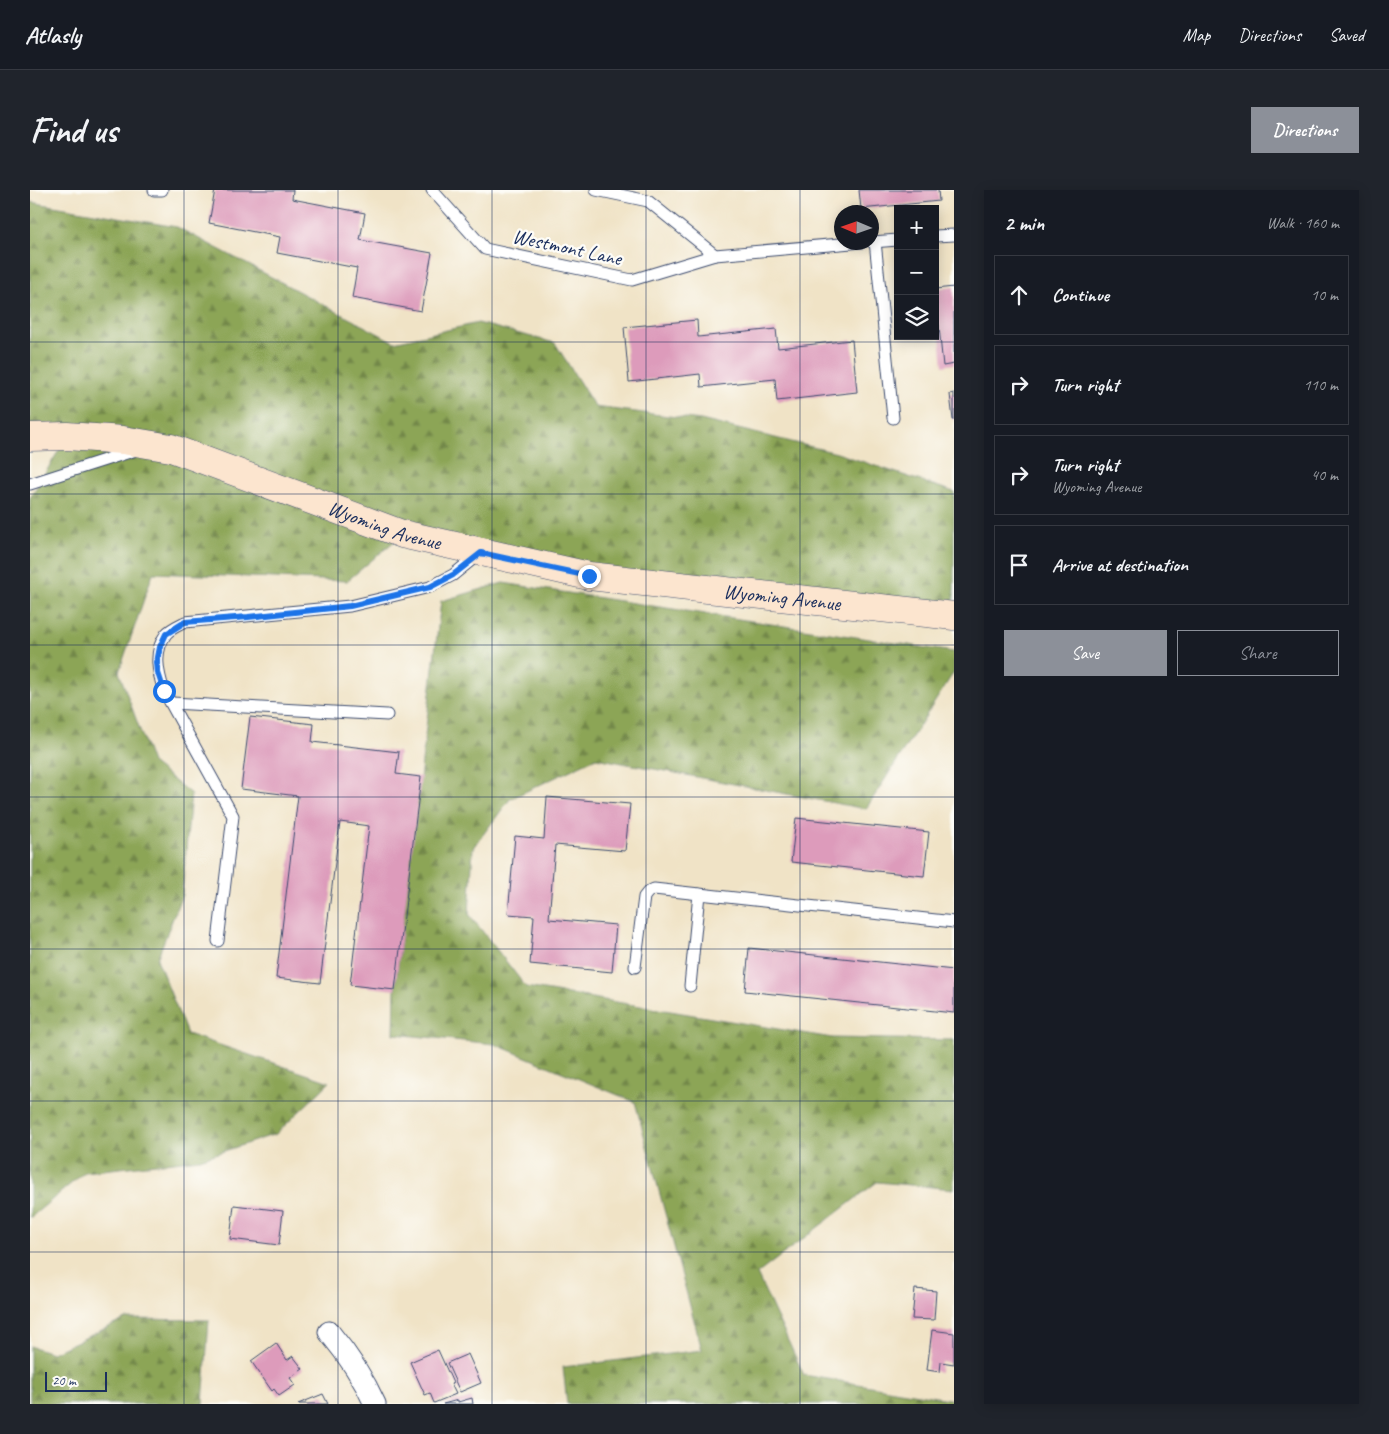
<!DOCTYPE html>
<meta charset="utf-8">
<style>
:root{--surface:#171b24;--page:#20242c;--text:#f1f3f6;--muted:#9ea1a6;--line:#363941;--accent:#8c9099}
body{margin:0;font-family:Caveat,sans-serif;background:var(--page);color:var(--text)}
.controls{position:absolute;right:15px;top:15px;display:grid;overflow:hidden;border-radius:0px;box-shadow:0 2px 12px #0003}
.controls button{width:45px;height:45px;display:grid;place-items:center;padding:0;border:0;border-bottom:1px solid var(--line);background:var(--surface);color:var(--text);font:25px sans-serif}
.compass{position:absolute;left:804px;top:15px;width:45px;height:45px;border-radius:50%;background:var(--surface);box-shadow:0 2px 12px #0003;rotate:272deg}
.scale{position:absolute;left:15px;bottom:12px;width:62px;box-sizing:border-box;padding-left:5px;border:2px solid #1b2f5e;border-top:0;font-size:14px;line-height:18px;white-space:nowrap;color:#1b2f5e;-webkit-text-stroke:4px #fdfcf7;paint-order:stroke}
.stop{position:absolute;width:15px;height:15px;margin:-11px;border:4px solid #1a73e8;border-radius:50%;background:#fff}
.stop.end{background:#1a73e8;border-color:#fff;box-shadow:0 1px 5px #0008}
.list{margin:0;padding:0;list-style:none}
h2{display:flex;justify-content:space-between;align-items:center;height:65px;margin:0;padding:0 20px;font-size:21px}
h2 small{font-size:16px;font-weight:400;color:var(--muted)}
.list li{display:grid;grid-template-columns:32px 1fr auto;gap:15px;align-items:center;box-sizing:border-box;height:80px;margin:0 10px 10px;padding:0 10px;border:1px solid var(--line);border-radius:0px}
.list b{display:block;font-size:19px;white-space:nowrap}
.list p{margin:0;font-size:16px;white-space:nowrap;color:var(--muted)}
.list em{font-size:16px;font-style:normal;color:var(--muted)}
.actions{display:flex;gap:10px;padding:15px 20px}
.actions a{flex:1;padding:11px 0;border:1px solid var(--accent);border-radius:0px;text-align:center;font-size:18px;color:var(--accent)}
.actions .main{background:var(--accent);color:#fff}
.icon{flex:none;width:28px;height:28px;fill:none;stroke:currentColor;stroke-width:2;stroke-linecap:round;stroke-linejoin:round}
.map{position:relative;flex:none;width:924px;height:1214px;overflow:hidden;border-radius:0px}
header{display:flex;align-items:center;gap:30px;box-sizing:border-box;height:70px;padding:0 25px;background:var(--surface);border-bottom:1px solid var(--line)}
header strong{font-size:24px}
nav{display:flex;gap:28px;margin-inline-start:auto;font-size:18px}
.intro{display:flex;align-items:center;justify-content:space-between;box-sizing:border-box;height:120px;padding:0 30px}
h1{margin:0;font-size:35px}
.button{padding:12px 22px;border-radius:0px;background:var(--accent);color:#fff;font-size:18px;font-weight:700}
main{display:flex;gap:30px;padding:0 30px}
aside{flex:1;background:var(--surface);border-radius:0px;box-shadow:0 2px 12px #0003}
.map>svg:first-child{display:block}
.forest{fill:url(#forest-firs);stroke:#546a5a}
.building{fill:#dd9bbb}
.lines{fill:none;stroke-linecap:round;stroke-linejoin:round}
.lane-casing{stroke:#3b4a6e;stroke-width:13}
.street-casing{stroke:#3b4a6e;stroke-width:23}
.secondary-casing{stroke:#3b4a6e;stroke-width:29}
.lane{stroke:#fff;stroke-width:11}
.street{stroke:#fff;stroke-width:21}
.secondary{stroke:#fce5cf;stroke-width:28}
.route{stroke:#1a73e8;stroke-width:6}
.grid{fill:none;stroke:#1b2f5e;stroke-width:1;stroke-opacity:0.55}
.labels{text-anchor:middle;stroke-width:4.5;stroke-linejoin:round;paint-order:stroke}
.street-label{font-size:21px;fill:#1b2f5e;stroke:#fdfcf7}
</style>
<header>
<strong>Atlasly</strong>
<nav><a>Map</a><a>Directions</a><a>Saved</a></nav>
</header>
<div class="intro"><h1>Find us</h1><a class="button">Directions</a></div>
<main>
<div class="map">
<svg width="924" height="1214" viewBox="0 0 924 1214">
<defs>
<pattern id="forest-firs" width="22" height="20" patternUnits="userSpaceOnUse" patternTransform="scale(1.25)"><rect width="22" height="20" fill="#8ca556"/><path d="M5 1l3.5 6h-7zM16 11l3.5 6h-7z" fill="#72874a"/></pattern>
</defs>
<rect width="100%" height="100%" fill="#fdfcf7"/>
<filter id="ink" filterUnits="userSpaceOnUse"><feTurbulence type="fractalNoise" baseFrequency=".02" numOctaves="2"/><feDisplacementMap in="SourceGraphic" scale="10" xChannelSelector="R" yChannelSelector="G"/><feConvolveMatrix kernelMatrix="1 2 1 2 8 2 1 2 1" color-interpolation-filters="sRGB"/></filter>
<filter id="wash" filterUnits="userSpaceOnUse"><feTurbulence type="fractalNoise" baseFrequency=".0096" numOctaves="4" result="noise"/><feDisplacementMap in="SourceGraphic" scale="20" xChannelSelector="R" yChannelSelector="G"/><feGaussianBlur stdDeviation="1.12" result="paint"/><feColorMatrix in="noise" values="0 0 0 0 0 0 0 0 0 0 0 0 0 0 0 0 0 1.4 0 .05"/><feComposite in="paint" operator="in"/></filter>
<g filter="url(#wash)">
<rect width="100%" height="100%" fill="#f0e3c6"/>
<g class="forest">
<path d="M0,12L147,37L364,152L448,133L525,153L565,217L671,230L807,263L924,302V412L559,386L373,344L317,391L123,383L89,482L122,573L161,604L152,705L127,769L157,844L300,892L246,944L170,969L55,982L0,1028V308L37,247H0Z"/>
<path d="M473,393L924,462V482L836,619L566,568L480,609L443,658L439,724L496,797L802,848L924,850V999L847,992L727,1084L774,1185L924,1210V1214H537L533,1177L672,1160L605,912L464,854L364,844L365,800L411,411Z"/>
<path d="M96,1129L179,1130L173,1214H0V1156L22,1163Z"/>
</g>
<g id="blocks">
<g class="building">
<path d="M185,0H263L262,9L335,23L330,50L402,63L391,121L322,108L327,78L247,63L250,47L179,33Z"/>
<path d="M829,0H908L909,11L831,19Z"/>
<path d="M924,97V174L913,176L905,99Z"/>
<path d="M667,130L668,147L746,139L748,158L822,150L827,202L747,211L745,189L671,197L670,184L599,192L594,137Z"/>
<path d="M924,203V230H923L920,204Z"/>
<path d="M220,527L284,534L282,552L369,562L366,584L391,587L365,800L320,795L339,636L310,632L290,793L246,788L268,606L211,599Z"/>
<path d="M517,607L600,614L595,661L525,655L519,729L586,735L582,782L500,774L504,726L478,724L485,646L514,649Z"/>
<path d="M766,628L899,642L894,686L761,672Z"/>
<path d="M719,758L924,780V823L715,801Z"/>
<path d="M204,1015L253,1021L249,1055L200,1049Z"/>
<path d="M885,1099L906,1101L904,1130L882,1129Z"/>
<path d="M902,1140L924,1143V1174L911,1172L910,1182L897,1180Z"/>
<path d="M246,1153L257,1170L263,1166L273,1179L260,1188L265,1195L249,1206L244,1199L242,1201L221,1171Z"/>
<path d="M408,1160L423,1193L421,1194L426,1204L404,1213L400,1203L395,1205L380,1172Z"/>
<path d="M438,1164L451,1193L430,1202L417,1173Z"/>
<path d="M293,1204L298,1214H268Z"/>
<path d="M442,1208L443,1214H413L428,1210V1212Z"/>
</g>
</g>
</g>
<g filter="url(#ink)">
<use href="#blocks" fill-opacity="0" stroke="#3b4a6e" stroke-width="1"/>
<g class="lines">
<defs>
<g id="lane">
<path d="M124,0H132"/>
<path d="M402,0L455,59L602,90L685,65L833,52"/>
<path d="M566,0L618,11L685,65"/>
<path d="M905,46L924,45"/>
<path d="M845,51L863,228"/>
<path d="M842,52L868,50"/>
<path d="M0,294L106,260"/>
<path d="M142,513L357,525"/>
<path d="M188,751L203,626L134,501C128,483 123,462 136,444C140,439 149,435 155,432L320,416L400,397L423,385L449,364"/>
<path d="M605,777L614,707L618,702L624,699L924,732"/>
<path d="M660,796L669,704"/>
</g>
<path id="street" d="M299,1142C318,1165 333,1187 345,1214"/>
<g id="secondary">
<path id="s1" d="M0,247L37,246L93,250L141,258L372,344L559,386L924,426"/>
</g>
</defs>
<use href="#lane" class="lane-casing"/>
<use href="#street" class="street-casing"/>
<use href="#secondary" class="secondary-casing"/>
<use href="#lane" class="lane"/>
<use href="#street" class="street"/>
<use href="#secondary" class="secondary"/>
</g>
</g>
<g class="lines" filter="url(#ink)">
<path class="route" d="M134,501L128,483L127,472L130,457L136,444L155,432L218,427L320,416L400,397L423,385L451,363L559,386"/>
</g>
<path class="grid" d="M154,0V1214M308,0V1214M462,0V1214M616,0V1214M770,0V1214M0,152H924M0,304H924M0,455H924M0,607H924M0,759H924M0,911H924M0,1062H924"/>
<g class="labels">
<g class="street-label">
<text transform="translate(537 57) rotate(12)" y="7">Westmont Lane</text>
<text dy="7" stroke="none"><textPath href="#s1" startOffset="369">Wyoming Avenue</textPath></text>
<text dy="7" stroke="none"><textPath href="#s1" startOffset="774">Wyoming Avenue</textPath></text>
</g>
</g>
</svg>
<div class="controls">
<button>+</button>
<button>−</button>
<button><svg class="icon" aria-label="layers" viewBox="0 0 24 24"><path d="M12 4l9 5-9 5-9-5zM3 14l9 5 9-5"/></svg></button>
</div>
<svg class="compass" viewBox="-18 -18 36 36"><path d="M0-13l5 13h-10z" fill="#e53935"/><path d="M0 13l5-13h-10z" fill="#9ea1a6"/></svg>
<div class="scale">20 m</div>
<div class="stop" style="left:134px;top:501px"></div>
<div class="stop end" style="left:559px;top:386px"></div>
</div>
<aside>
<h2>2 min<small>Walk · 160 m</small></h2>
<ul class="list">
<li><svg class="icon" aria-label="ahead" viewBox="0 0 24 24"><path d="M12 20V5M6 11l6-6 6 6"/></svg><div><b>Continue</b></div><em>10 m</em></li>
<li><svg class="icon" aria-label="right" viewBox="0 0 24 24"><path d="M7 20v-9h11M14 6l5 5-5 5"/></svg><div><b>Turn right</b></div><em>110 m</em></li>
<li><svg class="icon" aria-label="right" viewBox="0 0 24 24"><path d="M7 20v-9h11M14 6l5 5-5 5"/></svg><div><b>Turn right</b><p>Wyoming Avenue</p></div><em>40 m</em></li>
<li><svg class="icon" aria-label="arrive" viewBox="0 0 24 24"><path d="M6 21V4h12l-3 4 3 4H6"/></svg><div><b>Arrive at destination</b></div></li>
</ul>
<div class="actions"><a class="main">Save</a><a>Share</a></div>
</aside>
</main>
